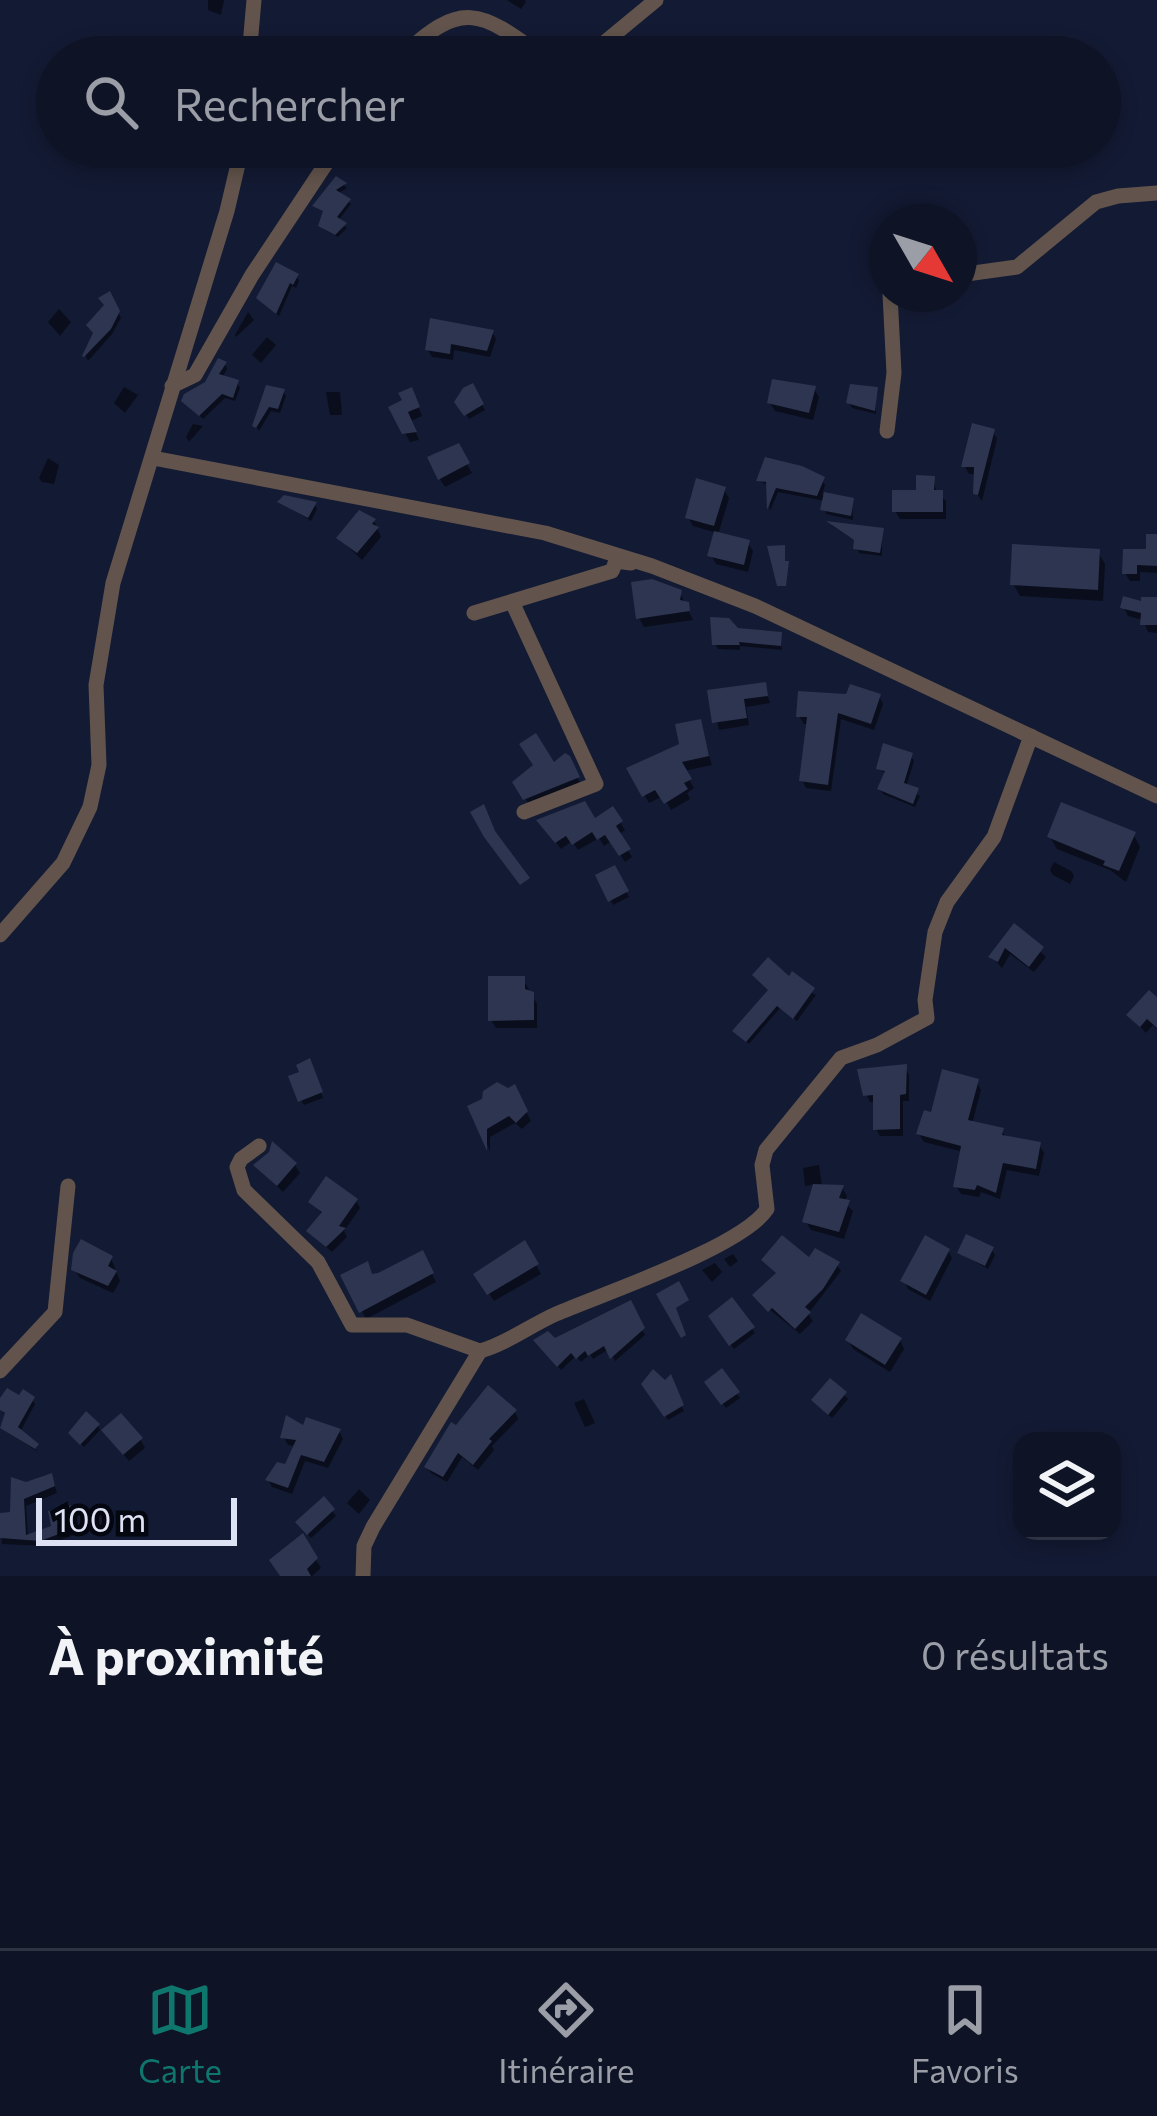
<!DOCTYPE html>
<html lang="fr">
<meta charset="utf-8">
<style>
:root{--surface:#0e1426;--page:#171d2e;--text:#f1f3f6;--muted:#9b9ea7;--line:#2e3343;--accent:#0f766e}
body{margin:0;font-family:Commissioner,sans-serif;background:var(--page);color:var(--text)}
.controls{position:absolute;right:36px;bottom:36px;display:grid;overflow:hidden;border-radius:24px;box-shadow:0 6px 18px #0003}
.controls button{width:108px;height:108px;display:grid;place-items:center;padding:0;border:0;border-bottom:3px solid var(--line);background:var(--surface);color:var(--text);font:60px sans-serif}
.compass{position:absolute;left:869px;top:204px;width:108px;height:108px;border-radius:50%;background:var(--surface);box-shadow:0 6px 18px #0003;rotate:129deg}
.scale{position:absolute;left:36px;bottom:30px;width:201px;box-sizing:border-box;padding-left:12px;border:6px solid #dde2f4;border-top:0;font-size:33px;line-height:42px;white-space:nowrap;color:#dde2f4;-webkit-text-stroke:9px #040610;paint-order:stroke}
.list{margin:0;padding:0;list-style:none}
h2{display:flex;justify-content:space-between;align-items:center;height:156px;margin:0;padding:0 48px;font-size:51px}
h2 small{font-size:39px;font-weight:400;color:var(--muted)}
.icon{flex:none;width:66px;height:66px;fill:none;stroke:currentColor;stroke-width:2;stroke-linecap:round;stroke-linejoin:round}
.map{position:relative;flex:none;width:1157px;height:1576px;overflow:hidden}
.search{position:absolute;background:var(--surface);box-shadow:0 6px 18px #0003;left:36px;right:36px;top:36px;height:132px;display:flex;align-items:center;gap:30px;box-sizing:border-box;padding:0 42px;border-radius:66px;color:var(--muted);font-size:45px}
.sheet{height:372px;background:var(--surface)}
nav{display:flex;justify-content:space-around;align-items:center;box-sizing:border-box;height:168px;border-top:3px solid var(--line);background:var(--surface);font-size:33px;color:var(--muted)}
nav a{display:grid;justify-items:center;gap:6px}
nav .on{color:var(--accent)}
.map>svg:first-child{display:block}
.shadow{fill:#0007}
.building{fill:#2d3550}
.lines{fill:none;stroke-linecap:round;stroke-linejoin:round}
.minor{stroke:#62544c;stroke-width:15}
</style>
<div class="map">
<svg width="1157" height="1576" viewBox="0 0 1157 1576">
<rect width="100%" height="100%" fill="#131a33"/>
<g class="shadow">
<path d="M208,0H224L221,15L208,10Z"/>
<path d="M507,0H525L526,2L521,9Z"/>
<path d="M320,49L328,53L330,57H315Z"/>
<path d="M496,147H541L538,157L497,165L493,157Z"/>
<path d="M664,147H696L677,163Z"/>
<path d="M337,180L347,188L337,194L351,204L338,221L347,228L338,237L323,229L325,213L316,206Z"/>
<path d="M297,276L299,281L296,288L292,286L279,316L263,303Z"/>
<path d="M109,295L121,318L112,334L88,361L85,355Z"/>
<path d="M59,309L71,322L60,336L48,322Z"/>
<path d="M248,312L254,320L236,337L235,335Z"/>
<path d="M492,332L496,339L490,357L454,350L453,360L432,357L428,350Z"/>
<path d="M267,337L276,345L261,363L252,355Z"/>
<path d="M225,364L227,369L222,378L237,383L240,388L235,401L225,398L203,419L184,401Z"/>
<path d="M124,387L138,395L125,413L114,403Z"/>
<path d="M472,387L485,410L469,419L458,402Z"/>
<path d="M268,388L283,391L286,396L280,413L271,411L259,431L256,426Z"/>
<path d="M814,389L819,397L813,420L775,411L770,403Z"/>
<path d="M876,390V414L852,408L849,403Z"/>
<path d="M326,392H340L342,415H330Z"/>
<path d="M415,399L422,416L411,421L419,440L410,442L392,408Z"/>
<path d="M193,424L203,426L189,442L186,437Z"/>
<path d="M974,427L993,432L997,439L982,501L976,493L977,474H969L965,467Z"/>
<path d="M457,447L472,473L445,487L440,479Z"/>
<path d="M48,458L59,465L54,484L42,482L39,478Z"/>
<path d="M933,479L937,493L946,501V519H900L895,511Z"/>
<path d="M822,480L825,485L822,495L852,500L853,520L826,514L825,501L778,492L770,511L769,486L760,481Z"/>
<path d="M724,490L729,498L718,535L748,543L753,551L748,572L716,564L711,555L717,533L693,526L688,517Z"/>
<path d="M281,502L315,504L317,509L311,521Z"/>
<path d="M374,521L381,537L362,560L340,539Z"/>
<path d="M831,525L882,531V556L859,553L857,542Z"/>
<path d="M1157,537V573L1140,572V581H1130L1125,573L1149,552Z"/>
<path d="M1098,552L1105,564L1103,601L1020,596L1013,584Z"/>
<path d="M680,593L693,620L644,627L639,618Z"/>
<path d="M1157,600V633L1148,632L1143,620L1128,616L1124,608Z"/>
<path d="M738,631L780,635L782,650L740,646V650L718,649L715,644Z"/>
<path d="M764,686L770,703L746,707L749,725L719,730L710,693Z"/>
<path d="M879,696L883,704L874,730L841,719L831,791L806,788L802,780L810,724H804L799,716Z"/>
<path d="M699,722L712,765L684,771L694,788L687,793L690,799L671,810L663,796L649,803L630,769L683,745Z"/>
<path d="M911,756L914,761L906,787L920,796L915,807L883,794L880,789L887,775L879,768Z"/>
<path d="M568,758L580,783L528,803L516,782Z"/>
<path d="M612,810L625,830L618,835L632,857L625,862L611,841L604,846L599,838L578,850L572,841L561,849L545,828L594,822Z"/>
<path d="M1134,835L1140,847L1126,882L1110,870L1057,849L1050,837Z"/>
<path d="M1054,862L1071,871L1074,876L1070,884L1053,875L1050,870Z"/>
<path d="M614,869L629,897L613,905L599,877Z"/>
<path d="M1014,928L1046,957L1034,972L1010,954L1002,968L992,957Z"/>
<path d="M523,979L537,1004V1028H496L491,1020Z"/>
<path d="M789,980L816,995L797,1021L780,1008L749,1044L735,1031Z"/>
<path d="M1157,1001V1029L1153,1025L1146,1033L1130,1015Z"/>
<path d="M311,1066L323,1098L304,1105L301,1100Z"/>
<path d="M905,1068L909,1075V1101H903V1136H880L876,1129V1102H870L866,1094Z"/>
<path d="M977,1082L981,1090L972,1124L1002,1131L1007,1139L1039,1145L1044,1153L1039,1176L1007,1170L1000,1199L981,1192L979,1197L961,1194L956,1186L963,1152L924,1142L919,1134L933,1116Z"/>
<path d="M514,1088L531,1121L522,1129L515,1123L490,1137V1151L471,1108Z"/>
<path d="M295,1165L300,1173L283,1192L257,1166Z"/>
<path d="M819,1165L822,1187L842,1188L847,1196L844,1202L853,1211L844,1239L811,1230L806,1222L816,1184L805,1186L803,1168Z"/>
<path d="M356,1201L360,1208L344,1231L347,1237L332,1252L309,1231L324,1215L311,1202Z"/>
<path d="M524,1244L541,1274L494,1301L477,1275Z"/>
<path d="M992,1250L995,1255L988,1269L960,1253Z"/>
<path d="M948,1251L952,1258L930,1301L908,1289L904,1281Z"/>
<path d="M422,1254L436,1282L366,1319L344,1276L372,1277Z"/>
<path d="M733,1254L738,1261L730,1267L724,1259Z"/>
<path d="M111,1258L120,1281L113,1293L80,1278L74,1269Z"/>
<path d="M765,1260L837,1265L841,1271L808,1314L813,1321L800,1334L760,1302L778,1275Z"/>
<path d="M715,1263L722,1272L712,1282L702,1270Z"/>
<path d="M732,1301L755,1333L734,1349L712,1317Z"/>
<path d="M640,1327L645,1335L615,1361L609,1349L593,1359L590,1354L581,1362L576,1356L561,1370L539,1345Z"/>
<path d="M848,1340H900L904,1349L890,1372L853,1349Z"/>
<path d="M722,1372L740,1398L726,1408L708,1383Z"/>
<path d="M831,1382L848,1399L832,1418L817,1405Z"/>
<path d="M645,1384L673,1392L684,1411L668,1420Z"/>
<path d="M584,1399L595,1423L585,1427L574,1403Z"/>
<path d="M32,1400L35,1404L20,1432L38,1452L0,1427L7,1415L1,1411L0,1404Z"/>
<path d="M515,1412L518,1419L492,1446L494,1450L478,1470L462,1457L447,1482L431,1473L427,1467Z"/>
<path d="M98,1426L100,1430L84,1447L75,1438Z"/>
<path d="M304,1429L339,1431L343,1439L328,1468L305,1461L292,1494L272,1487L268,1480L287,1468L297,1446L288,1445L284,1438Z"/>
<path d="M110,1439H140L145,1448L129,1461Z"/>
<path d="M54,1483L57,1493L26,1506L28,1538L54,1528L73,1514L79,1533L45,1546L2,1544L0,1516L13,1515L26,1485Z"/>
<path d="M359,1489L370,1500L359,1514L347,1503Z"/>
<path d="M323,1500L336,1516L311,1538L302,1528Z"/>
<path d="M302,1538L321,1568L312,1576H282Z"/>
</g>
<g class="building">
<path d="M336,176L347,183L336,190L351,199L337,217L347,223L335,235L318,226L323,211L312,206Z"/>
<path d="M276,262L299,274L293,285L290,283L276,314L256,298Z"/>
<path d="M110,291L120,311L111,329L84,357L82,356L93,333L86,325L104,305L98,298Z"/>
<path d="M430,318L494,330L487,351L451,344L450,354L425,350Z"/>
<path d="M218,358L227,362L219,374L239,380L233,398L222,394L199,416L181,401L184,394L205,382Z"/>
<path d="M772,379L816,386L809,413L767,403Z"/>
<path d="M473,383L484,404L464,416L454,402L463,388Z"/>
<path d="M850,384L878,387L875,411L846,403Z"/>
<path d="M266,385L285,389L278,409L269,407L256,428L252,426Z"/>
<path d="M412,387L420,407L408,412L417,432L402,434L388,407L402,400L398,393Z"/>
<path d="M972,423L995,429L978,495L973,494L974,467H961Z"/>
<path d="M459,443L470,463L438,480L427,457Z"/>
<path d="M765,457L802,466L825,477L817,496L776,488L767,510L766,482L756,481Z"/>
<path d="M916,475L935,476L934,490H943V512H892V490H916Z"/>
<path d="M696,478L726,487L714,526L685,518Z"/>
<path d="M824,492L854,498L851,516L820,510Z"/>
<path d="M284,495L317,502L308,518L277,502Z"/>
<path d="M359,510L376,519L372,524L379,527L357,553L336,538Z"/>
<path d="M826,521L884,528L880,553L853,549L854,540Z"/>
<path d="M714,531L750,540L744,565L707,556Z"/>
<path d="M1146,534H1157V566L1137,565V574H1122L1123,549H1146Z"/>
<path d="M1012,544L1100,549L1098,590L1010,585Z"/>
<path d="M785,545V561H789L786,586H777L767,546Z"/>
<path d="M652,579L682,590L680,600L689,602L690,611L636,619L631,582Z"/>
<path d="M1123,596L1141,601V597H1157V625H1140L1141,613L1120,608Z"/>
<path d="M710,617L729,618L738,628L782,632L781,646L739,642L740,645H712Z"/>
<path d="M766,682L768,696L744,699L747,718L712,723L707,690Z"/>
<path d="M850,684L881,694L871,724L838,713L828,785L799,781L807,717H796L798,691L846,694Z"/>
<path d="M701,719L709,756L682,762L692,779L684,783L688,789L664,804L655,790L642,797L626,768L679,744L675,724Z"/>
<path d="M536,733L554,762L565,753L570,756L580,777L523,800L512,782L533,765L519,744Z"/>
<path d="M883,743L913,753L904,783L919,788L913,804L877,789L885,771L876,769Z"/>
<path d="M585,801L595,818L613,806L623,821L616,826L631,849L619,856L605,835L597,840L592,832L572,845L566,836L555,843L536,820Z"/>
<path d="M1061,802L1136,832L1119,871L1103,865L1105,861L1047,837Z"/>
<path d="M484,804L495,831L530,878L520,885L484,837L470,812Z"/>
<path d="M615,865L629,891L608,902L595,875Z"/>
<path d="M1014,923L1044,947L1029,967L1005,948L998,962L988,957Z"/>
<path d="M768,957L789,976L792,971L815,988L793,1019L777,1006L746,1042L732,1031L768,990L752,975Z"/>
<path d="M488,976H525V989L534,992V1020L488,1021Z"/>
<path d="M1149,990L1157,997V1028L1147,1019L1140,1027L1126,1015Z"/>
<path d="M310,1058L323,1092L298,1102L288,1076L299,1072L296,1065Z"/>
<path d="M907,1064L906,1094L900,1095V1129L873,1130V1095L863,1096L857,1069Z"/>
<path d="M942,1069L979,1079L968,1120L1004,1128L1002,1135L1041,1142L1036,1169L1003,1163L996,1193L977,1185L975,1190L953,1187L961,1146L916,1134L924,1110L931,1112Z"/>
<path d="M497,1082L508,1088L515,1084L528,1111L516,1123L509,1116L487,1129V1151L467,1106L482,1099L483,1091Z"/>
<path d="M272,1141L297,1163L277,1186L253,1165L269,1152Z"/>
<path d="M326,1176L358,1199L339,1226L346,1228L326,1247L306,1231L322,1212L308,1202Z"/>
<path d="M813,1184L844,1185L839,1198L850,1200L839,1232L802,1222Z"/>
<path d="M966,1234L994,1247L985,1266L957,1253Z"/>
<path d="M782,1235L809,1257L815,1248L840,1262L823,1289L805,1307L811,1312L795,1329L772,1308L768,1312L752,1295L776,1273L761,1260Z"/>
<path d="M925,1235L950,1249L926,1295L900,1281Z"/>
<path d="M81,1239L113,1256L108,1266L117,1271L108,1286L71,1270L73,1253Z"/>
<path d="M525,1240L539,1264L487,1295L473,1274Z"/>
<path d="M423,1250L434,1273L359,1313L340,1275L368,1261L372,1274L378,1273Z"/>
<path d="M679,1281L689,1300L676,1308L686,1335L681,1338L656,1294Z"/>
<path d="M732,1297L755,1327L729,1346L708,1316Z"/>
<path d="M631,1300L645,1328L610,1359L604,1346L588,1356L585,1351L576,1359L571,1353L557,1367L533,1340L548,1331L555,1338Z"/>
<path d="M861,1313L902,1338L885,1365L845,1340Z"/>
<path d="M722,1368L740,1392L721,1405L704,1382Z"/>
<path d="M653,1369L665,1380L671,1374L684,1405L664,1417L641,1384Z"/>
<path d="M830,1378L847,1392L828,1415L811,1400Z"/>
<path d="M488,1385L517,1410L489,1439L492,1441L473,1465L458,1453L443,1477L424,1467L451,1422L456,1425Z"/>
<path d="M7,1388L19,1395L23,1389L35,1397L18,1427L39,1444L35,1449L0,1428L5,1413L0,1410V1398Z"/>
<path d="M86,1411L100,1424L80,1445L68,1433Z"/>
<path d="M121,1413L143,1438L123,1455L101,1430Z"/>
<path d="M286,1415L303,1425L306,1417L341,1429L324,1462L301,1455L288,1488L265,1480L277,1462L285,1464L296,1440L280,1438Z"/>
<path d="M52,1473L55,1486L24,1499L26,1535L51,1526L48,1511L71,1505L78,1527L40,1541L0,1538V1513L10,1512L11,1477L26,1482Z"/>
<path d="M324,1496L335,1509L307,1535L295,1522Z"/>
<path d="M303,1533L318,1558L307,1569L311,1576H280L269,1560Z"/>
</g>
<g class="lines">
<g class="minor">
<path d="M249,57L254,0"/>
<path d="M401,57C461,0 479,9 543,57"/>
<path d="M587,57L656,0"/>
<path d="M959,275L1017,267L1096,202L1118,196L1157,193"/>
<path d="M172,386L195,375L252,275L337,147"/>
<path d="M887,431L894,373L890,294"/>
<path d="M153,458L545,533L652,566L755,606L1157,796"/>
<path d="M513,604L596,784L524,812"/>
<path d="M474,613L612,571L616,561L631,563"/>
<path d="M0,935L63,863L90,807L99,765L96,685L113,583L227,211L242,147"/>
<path d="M259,1146L241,1159L237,1167L244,1190L318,1262L352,1325H407L480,1351C506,1344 531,1325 556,1314C602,1294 742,1247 767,1209L762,1165L766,1150L841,1058L877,1045L927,1018L925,1000L935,932L947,902L994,837L1031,736"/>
<path d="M0,1371L55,1312L68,1186"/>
<path d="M363,1576L364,1546L373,1527L480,1351"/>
</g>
</g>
</svg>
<div class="controls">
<button><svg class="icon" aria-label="layers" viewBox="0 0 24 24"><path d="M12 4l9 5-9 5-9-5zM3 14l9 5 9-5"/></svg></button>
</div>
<svg class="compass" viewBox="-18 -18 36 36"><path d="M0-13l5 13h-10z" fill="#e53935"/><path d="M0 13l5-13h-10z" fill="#9b9ea7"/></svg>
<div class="scale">100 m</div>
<div class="search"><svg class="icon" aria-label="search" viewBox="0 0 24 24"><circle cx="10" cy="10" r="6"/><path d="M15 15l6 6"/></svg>Rechercher</div>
</div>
<section class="sheet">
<h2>À proximité<small>0 résultats</small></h2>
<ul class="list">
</ul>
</section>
<nav>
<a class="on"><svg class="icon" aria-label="map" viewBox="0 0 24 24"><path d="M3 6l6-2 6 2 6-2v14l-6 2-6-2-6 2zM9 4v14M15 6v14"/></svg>Carte</a>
<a><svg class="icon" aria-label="directions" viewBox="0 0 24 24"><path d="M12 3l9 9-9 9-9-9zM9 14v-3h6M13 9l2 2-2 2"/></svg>Itinéraire</a>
<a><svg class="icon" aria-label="saved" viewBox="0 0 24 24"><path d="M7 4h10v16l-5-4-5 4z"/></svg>Favoris</a>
</nav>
